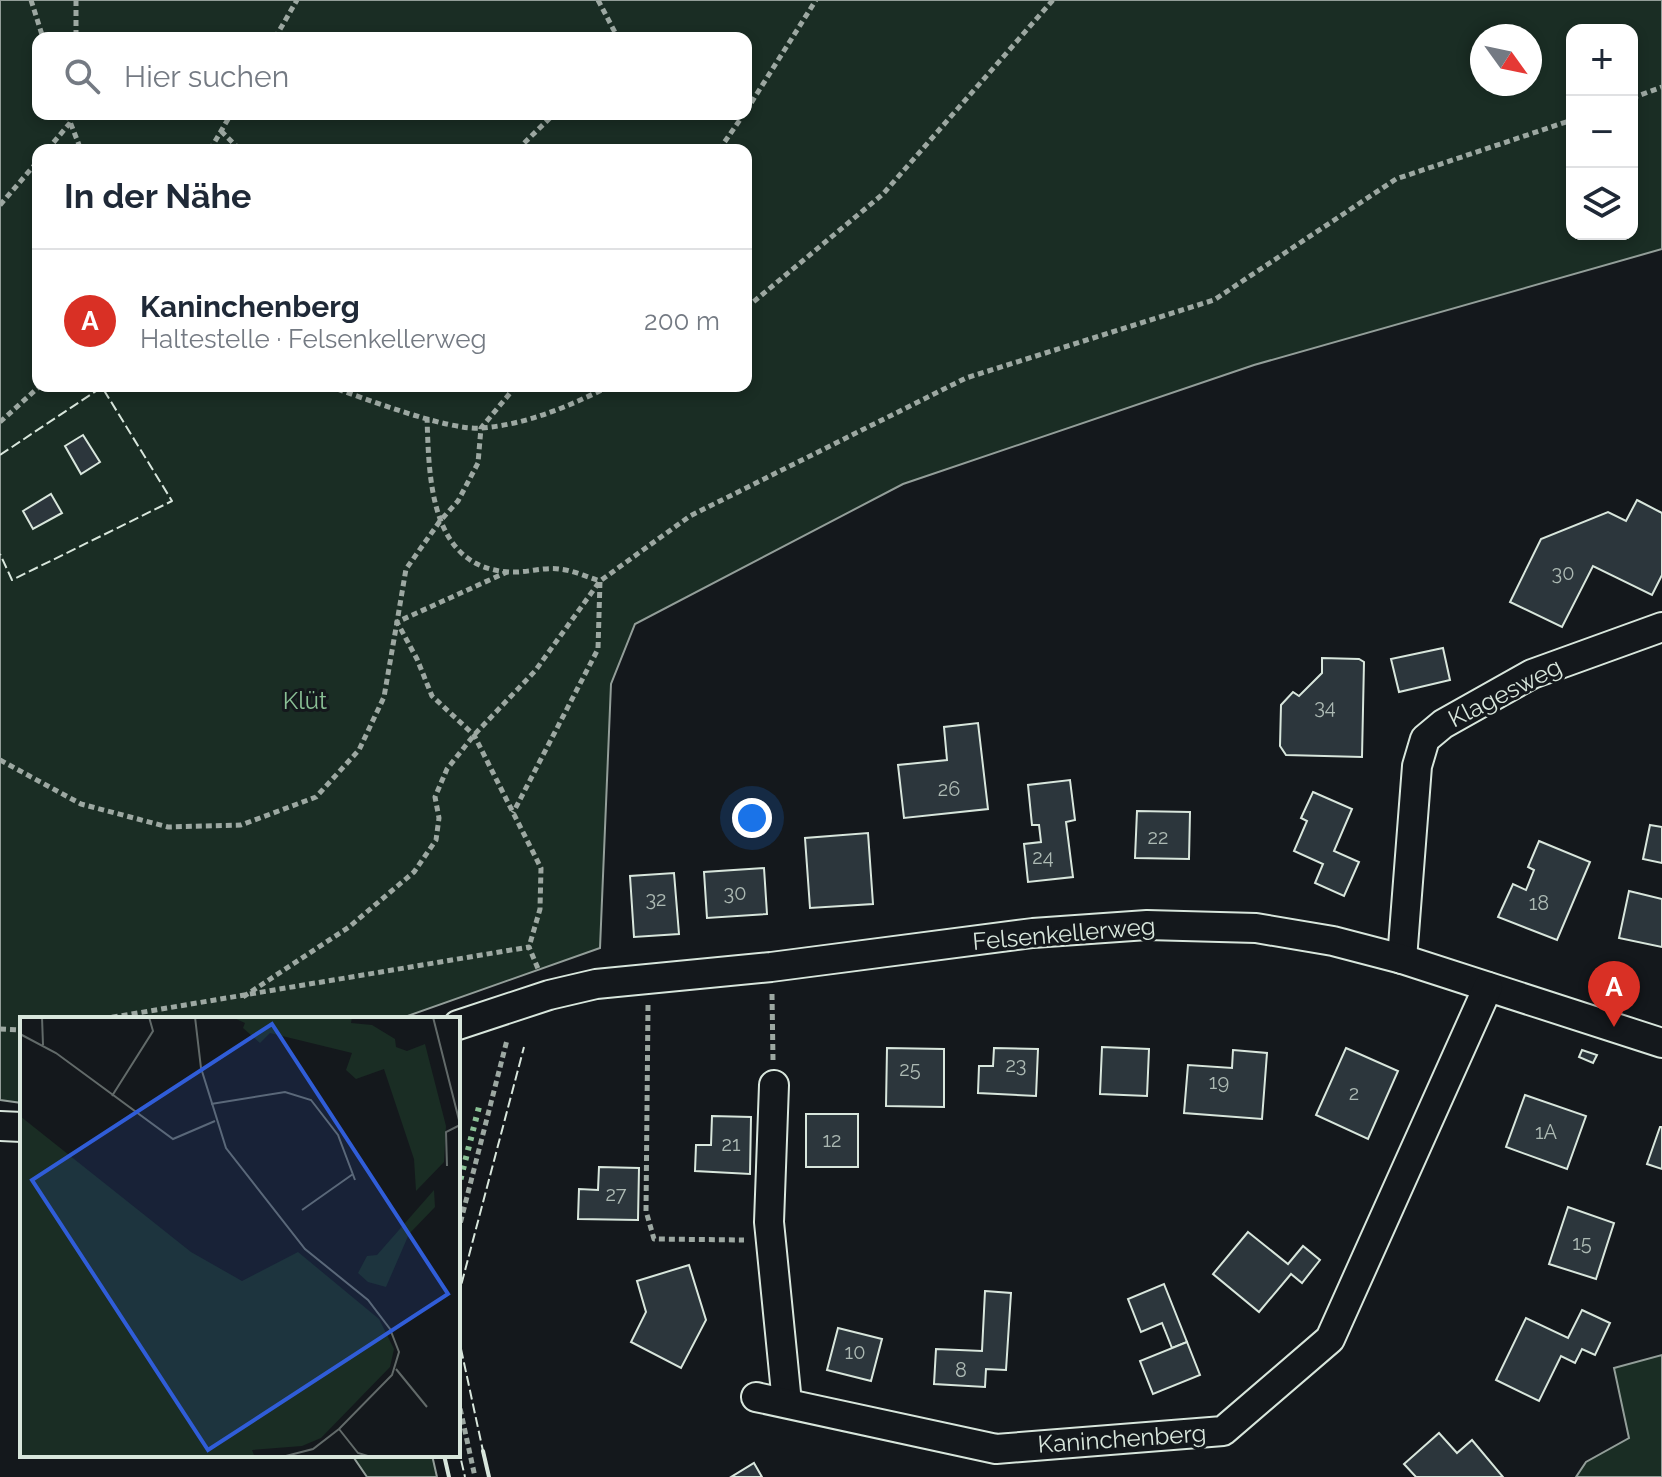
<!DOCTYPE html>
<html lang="de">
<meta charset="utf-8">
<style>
:root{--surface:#fff;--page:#f6f6f7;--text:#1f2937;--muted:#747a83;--line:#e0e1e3;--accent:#d93025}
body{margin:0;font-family:Raleway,sans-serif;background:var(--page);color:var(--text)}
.controls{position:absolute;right:24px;top:24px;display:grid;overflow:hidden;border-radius:16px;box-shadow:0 4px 12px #0003}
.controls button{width:72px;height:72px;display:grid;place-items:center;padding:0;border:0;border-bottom:2px solid var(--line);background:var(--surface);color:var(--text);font:40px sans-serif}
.compass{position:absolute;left:1470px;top:24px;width:72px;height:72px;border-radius:50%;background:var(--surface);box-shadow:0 4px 12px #0003;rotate:123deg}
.you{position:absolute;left:752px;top:818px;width:28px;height:28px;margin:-20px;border:6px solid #fff;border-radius:50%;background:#1a73e8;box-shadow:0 0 0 12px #1a73e833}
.badge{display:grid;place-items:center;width:52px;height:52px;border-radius:50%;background:var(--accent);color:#fff;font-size:26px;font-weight:700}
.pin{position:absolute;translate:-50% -66px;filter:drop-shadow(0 2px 4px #0008)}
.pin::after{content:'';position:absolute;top:42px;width:28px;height:24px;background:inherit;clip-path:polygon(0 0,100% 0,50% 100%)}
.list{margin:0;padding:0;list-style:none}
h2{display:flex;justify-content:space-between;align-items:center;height:104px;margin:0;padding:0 32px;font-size:34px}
h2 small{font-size:26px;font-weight:400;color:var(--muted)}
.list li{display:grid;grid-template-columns:52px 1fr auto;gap:24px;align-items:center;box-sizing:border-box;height:144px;padding:0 32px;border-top:2px solid var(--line)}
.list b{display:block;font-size:30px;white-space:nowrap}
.list p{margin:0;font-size:26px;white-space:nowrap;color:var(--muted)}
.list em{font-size:26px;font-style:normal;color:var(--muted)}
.icon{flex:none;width:44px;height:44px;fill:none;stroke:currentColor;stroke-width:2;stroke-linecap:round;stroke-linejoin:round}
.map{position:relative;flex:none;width:1662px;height:1477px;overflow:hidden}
.search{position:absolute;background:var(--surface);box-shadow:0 4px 12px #0003;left:32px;top:32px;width:720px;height:88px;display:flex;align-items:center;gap:20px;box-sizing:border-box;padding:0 28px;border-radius:16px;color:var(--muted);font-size:30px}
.panel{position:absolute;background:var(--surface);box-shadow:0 4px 12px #0003;left:32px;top:144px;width:720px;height:248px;border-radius:16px}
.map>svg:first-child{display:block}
.green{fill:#1a2d24;stroke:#939e99;stroke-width:2;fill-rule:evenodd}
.building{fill:#2c363c;stroke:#d8e6dc;stroke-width:2}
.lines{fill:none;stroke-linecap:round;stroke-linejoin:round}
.street-casing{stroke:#d8e6dc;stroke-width:32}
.path{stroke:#9da8a2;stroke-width:5;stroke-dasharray:6 4;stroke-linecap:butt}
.street{stroke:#14181c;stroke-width:28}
.hedge{stroke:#8ac095;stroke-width:6;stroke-dasharray:4 6;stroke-linecap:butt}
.fence{stroke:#d8e6dc;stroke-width:2;stroke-dasharray:10 4;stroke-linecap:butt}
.wall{stroke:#d8e6dc;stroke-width:4}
.labels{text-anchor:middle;stroke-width:6;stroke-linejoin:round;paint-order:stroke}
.number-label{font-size:20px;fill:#adbab4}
.street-label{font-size:24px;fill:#d8e6dc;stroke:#14181c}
.park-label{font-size:24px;fill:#8ac095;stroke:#14181c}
.inset-road{fill:none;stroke:#626a69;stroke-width:2}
.view{fill:#305dd8;fill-opacity:0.15;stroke:#305dd8;stroke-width:4}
.inset-edge{fill:none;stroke:#d8e6dc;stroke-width:4}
</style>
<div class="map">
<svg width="1662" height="1477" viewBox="0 0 1662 1477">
<rect width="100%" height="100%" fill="#14181c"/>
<g class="green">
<path d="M0,0H1662V249L1254,365L903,484L635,624L611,684L600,948L399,1019H22V1103L0,1100ZM1572,30H1632V234H1572ZM1482,36H1530V84H1482ZM38,38H746V114H38ZM38,150H746V386H38Z"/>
<path d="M1662,1355V1477H1576L1586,1462L1629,1438L1614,1368Z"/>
<path d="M352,1455H432L437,1477H367Z"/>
</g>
<g class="building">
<path d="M83,435L100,462L81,474L65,446Z"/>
<path d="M51,494L62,513L33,529L23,511Z"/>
<path d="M1637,500L1662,513V575L1652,595L1593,566L1562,627L1510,602L1541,539L1608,512L1626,521Z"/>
<path d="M1443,648L1450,680L1399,692L1391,659Z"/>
<path d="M1322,658L1359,659L1364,662L1362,757L1286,755L1280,746L1281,705L1293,692L1299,696L1322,673Z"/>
<path d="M978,723L988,809L904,818L898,765L947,760L944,727Z"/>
<path d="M1070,780L1075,820L1066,822L1073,877L1028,882L1024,844L1041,842L1039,825H1032L1028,785Z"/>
<path d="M1313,792L1352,809L1334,851L1359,862L1344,896L1315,883L1323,864L1294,851L1307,821L1301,818Z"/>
<path d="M1137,811L1190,812L1189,859L1135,858Z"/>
<path d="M1650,825L1662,827V863L1643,859Z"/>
<path d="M868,833L873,904L810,908L805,838Z"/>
<path d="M1539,841L1590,862L1557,940L1498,917L1513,884L1526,890L1534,870L1528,867Z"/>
<path d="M764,868L767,914L707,918L704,872Z"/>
<path d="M674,873L679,934L634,937L630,876Z"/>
<path d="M1629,891L1662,899V947L1619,938Z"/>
<path d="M1102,1047L1149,1049L1147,1096L1100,1094Z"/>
<path d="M887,1048L944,1049V1107L886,1106Z"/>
<path d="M994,1048L1038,1049L1036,1096L978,1093L979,1066H993Z"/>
<path d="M1346,1048L1398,1071L1368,1139L1316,1115Z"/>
<path d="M1233,1050L1267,1053L1262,1119L1184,1113L1188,1065L1232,1068Z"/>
<path d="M1582,1050L1597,1055L1593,1063L1579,1057Z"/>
<path d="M1525,1095L1586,1116L1567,1169L1506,1147Z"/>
<rect x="806" y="1114" width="52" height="53"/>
<path d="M712,1116L751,1117L750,1174L695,1171L696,1145H711Z"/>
<path d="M1660,1127H1662V1169L1647,1164Z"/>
<path d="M599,1167L639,1168L638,1220L578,1219L579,1189L598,1190Z"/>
<path d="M1568,1207L1614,1223L1596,1279L1549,1264Z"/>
<path d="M1248,1232L1288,1264L1303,1246L1320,1260L1302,1283L1291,1274L1259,1312L1213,1274Z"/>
<path d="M689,1265L706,1320L681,1368L631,1342L646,1312L637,1281Z"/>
<path d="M1164,1284L1187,1342L1172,1348L1162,1323L1141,1332L1128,1299Z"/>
<path d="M985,1291L1011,1293L1006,1370L986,1369L985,1387L934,1384L936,1349L982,1351Z"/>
<path d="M1582,1310L1610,1323L1595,1355L1582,1349L1575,1363L1561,1356L1539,1401L1496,1380L1526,1318L1568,1338Z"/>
<path d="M838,1328L882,1339L871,1381L827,1370Z"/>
<path d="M1187,1342L1200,1375L1153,1394L1140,1361Z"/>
<path d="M1439,1433L1457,1453L1472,1440L1503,1477H1416L1404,1464Z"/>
<path d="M754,1463L762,1477H731Z"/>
</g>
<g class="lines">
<defs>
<g id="street">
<path d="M1402,959L1417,766L1425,739L1443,724L1532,674L1662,627"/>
<path d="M458,1025L549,995L596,984L771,967L1033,933L1147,925L1256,928L1333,941L1402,959L1662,1043"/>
<path d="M774,1085L769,1222L787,1403"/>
<path d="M0,1126L22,1127"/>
<path d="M756,1397L996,1449L1223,1431L1330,1339L1488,987"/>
</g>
</defs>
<use href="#street" class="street-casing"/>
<g class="path">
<path d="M31,0L43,38"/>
<path d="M76,0V38"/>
<path d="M598,0L618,38"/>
<path d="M275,38L297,0"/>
<path d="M1632,98L1662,87"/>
<path d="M746,111L816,0"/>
<path d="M67,114L81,150"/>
<path d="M221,131L240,150"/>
<path d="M47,150L70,123L74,114"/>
<path d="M210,150L231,114"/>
<path d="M517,150L554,114"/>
<path d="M719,150L744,114"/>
<path d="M0,205L38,161"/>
<path d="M746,308L883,194L1053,0"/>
<path d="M328,386C365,398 447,431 482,428C529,424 569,406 610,386"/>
<path d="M516,386L481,428L478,463L458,501L440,521L406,569L397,622L417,659L432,696L474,735L541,868L540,909L529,947"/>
<path d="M427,417C429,477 429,568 510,572C526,573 543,567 559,569C572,570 587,577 600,581L598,649L513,813"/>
<path d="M0,422L40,386"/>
<path d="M0,760L81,804L168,827L241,825L316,797L359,750L384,697L397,622L507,572"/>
<path d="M772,994L773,1060"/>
<path d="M243,997L349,927L414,872L436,840L439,818L435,797L447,769L474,735L535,671L600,581L690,516L966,378L1214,300L1396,179L1572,120"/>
<path d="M648,1005L646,1211L654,1239L744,1240"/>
<path d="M102,1019L529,947L539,971"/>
<path d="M0,1029L22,1030"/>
<path d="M458,1232L507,1040"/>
<path d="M458,1399L475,1477"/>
</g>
<use href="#street" class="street"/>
<path class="hedge" d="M458,1189L480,1103"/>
<g class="fence">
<path d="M0,455L102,387L172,501L12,580L0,554"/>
<path d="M458,1297L524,1047"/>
<path d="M458,1335L483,1451"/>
<path d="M458,1447L465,1477"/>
</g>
<g class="wall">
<path d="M483,1451L489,1477"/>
<path d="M444,1455L449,1477"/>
</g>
</g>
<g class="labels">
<g class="number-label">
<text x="1563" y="580">30</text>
<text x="1325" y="714">34</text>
<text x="949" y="796">26</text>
<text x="1158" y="844">22</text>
<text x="1043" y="864">24</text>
<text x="735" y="900">30</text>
<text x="656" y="906">32</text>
<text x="1539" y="910">18</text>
<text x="1016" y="1072">23</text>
<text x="910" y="1076">25</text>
<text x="1219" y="1089">19</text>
<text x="1354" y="1100">2</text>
<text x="1546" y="1139">1A</text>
<text x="832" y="1147">12</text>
<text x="731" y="1151">21</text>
<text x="616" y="1201">27</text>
<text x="1582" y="1250">15</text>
<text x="855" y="1359">10</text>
<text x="961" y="1377">8</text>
</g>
<g class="street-label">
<text transform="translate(1505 693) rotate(-27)" y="8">Klagesweg</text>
<text transform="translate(1064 934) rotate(-5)" y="8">Felsenkellerweg</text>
<text transform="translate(1122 1439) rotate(-4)" y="8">Kaninchenberg</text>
</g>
<g class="park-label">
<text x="305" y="709">Klüt</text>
</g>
</g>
<g transform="translate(20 1017)">
<rect width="440" height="440" fill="#14181c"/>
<path d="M332,0L331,6L352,8L375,22L376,30L387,34L405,27L426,109L424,145L396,174L394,142L364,52L336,62L326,53L332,36L250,16L240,26L223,11L225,6L214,1ZM0,99L171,235L222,264L278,235L359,302L374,332L370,350L301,421L282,429L232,433L234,438L225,440H0ZM414,173L415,190L389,217L366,270L348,265L338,256L347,239L357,238Z" fill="#1a2d24"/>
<path class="inset-road" d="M22,0L23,28M175,0L181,51L206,131L285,232L348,283L370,312L379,335L372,358L319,412L293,432L262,440M413,0L440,107M0,17L36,36L153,122L195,104M92,79L133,14L129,0M191,87L265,75L291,83L318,118L335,163M427,149L426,115L440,108M282,193L333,157M376,352L407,390M319,412L338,436L351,440M225,440H258"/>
<path class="view" d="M252,7L428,277L188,433L12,163Z"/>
<rect width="440" height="440" class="inset-edge"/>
</g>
</svg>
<div class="controls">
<button>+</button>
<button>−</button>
<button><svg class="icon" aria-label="layers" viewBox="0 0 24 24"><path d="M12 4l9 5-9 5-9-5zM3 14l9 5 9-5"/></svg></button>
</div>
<svg class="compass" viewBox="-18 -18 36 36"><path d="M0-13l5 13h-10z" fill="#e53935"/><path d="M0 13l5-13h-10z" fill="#747a83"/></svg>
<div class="you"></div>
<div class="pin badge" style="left:1614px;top:1027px">A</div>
<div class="search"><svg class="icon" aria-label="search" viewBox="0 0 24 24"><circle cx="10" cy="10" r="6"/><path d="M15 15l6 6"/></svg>Hier suchen</div>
<section class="panel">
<h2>In der Nähe<small></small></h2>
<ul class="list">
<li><span class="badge">A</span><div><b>Kaninchenberg</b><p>Haltestelle · Felsenkellerweg</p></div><em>200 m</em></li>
</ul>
</section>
</div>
